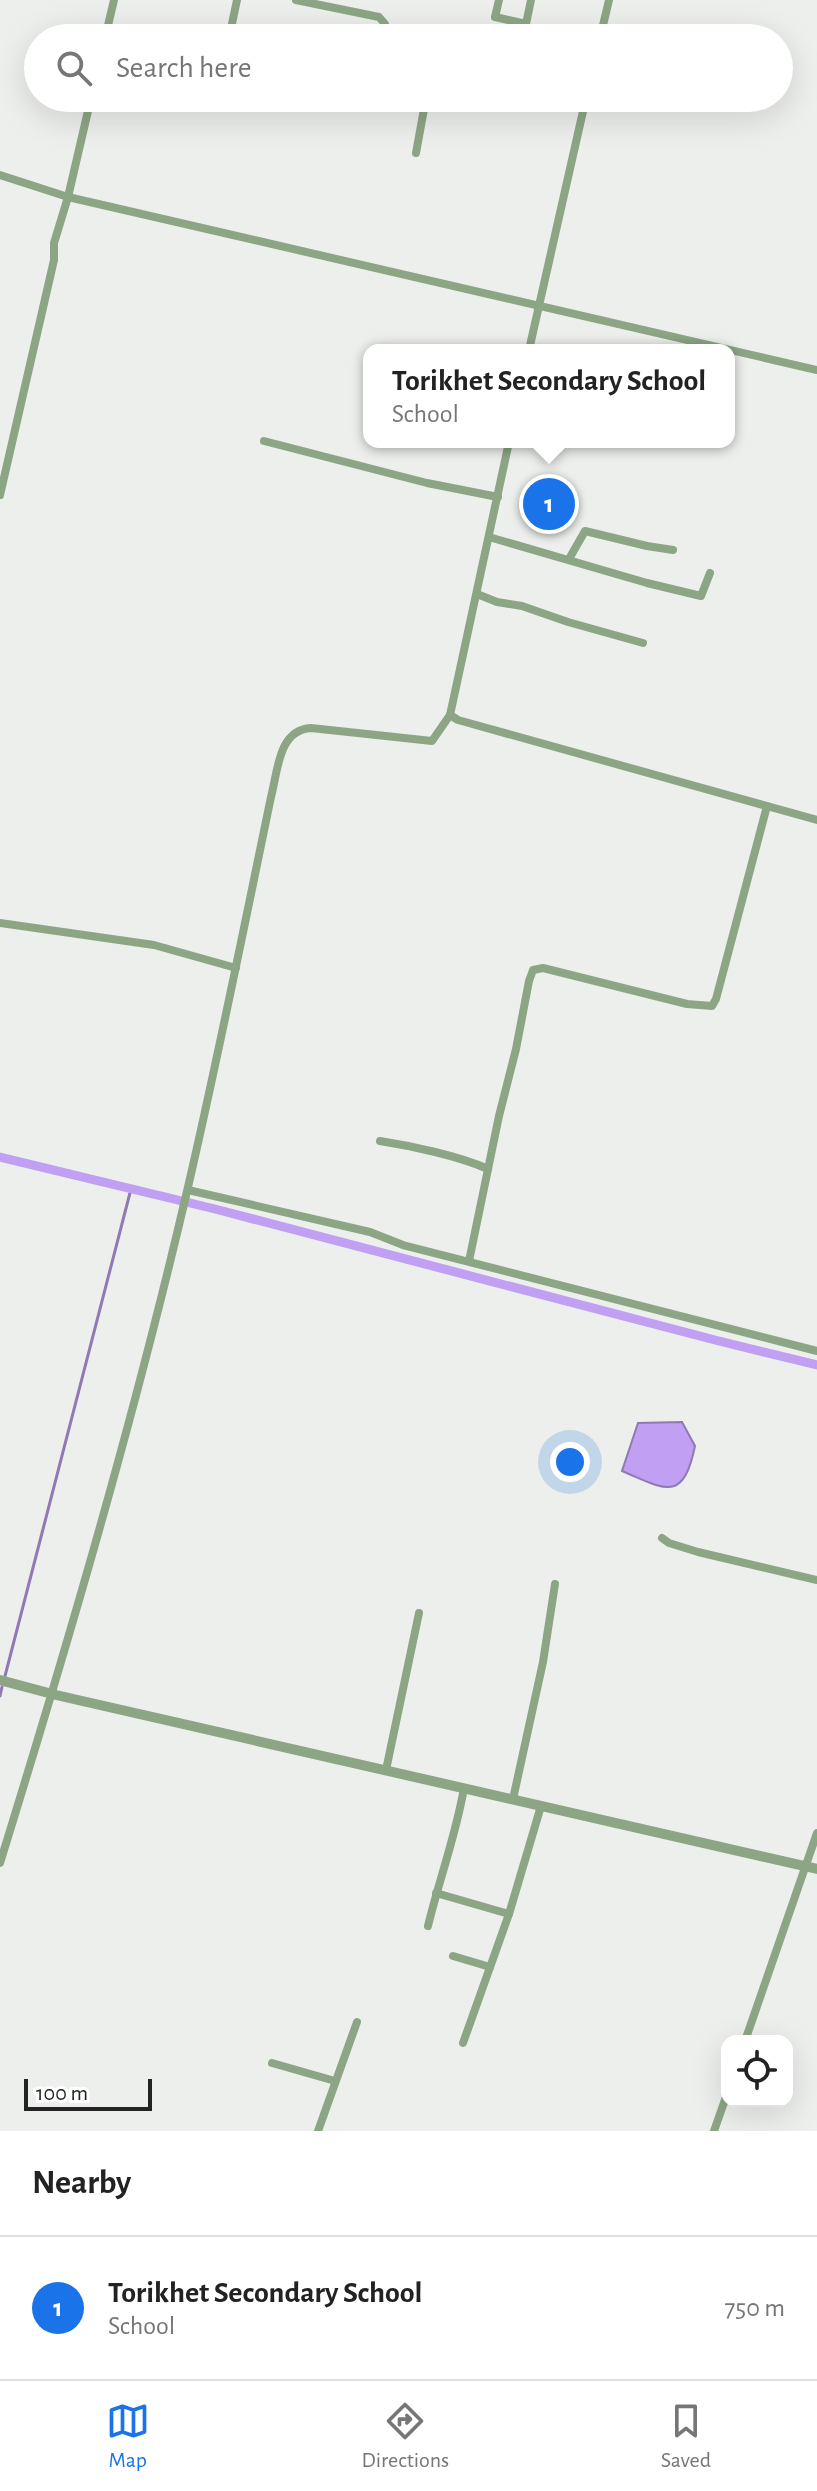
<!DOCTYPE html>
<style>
:root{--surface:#fff;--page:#f6f6f6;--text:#222;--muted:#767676;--line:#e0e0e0;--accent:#1a73e8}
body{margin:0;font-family:"Alegreya Sans",sans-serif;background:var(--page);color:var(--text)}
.controls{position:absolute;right:24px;bottom:24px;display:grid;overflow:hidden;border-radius:16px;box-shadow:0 8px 32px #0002}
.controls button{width:72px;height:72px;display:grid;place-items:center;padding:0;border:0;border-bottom:2px solid var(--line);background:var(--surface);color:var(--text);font:40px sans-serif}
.scale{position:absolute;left:24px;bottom:20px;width:128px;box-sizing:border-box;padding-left:8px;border:4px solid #222322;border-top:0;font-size:22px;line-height:28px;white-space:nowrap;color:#222322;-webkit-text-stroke:6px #fff;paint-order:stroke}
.you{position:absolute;left:570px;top:1462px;width:28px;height:28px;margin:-20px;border:6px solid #fff;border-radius:50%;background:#1a73e8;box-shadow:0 0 0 12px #1a73e833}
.badge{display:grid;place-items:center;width:52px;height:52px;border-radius:50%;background:var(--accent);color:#fff;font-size:26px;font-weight:700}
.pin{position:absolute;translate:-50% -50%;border:4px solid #fff;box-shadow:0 2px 8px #0006}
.popup{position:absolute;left:363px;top:344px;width:372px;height:104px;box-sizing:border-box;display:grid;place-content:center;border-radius:16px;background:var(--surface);filter:drop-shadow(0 2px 6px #0005);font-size:26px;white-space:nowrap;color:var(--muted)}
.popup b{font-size:30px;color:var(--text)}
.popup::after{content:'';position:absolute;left:50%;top:100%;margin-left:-16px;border:16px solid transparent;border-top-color:var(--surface)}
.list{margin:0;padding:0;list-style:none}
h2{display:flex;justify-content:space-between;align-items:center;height:104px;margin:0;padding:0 32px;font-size:34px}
h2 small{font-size:26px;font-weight:400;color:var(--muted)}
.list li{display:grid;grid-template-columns:52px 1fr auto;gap:24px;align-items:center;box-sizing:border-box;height:144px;padding:0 32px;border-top:2px solid var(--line)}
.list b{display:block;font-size:30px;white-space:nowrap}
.list p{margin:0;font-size:26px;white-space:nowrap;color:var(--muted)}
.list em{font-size:26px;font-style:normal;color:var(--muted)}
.icon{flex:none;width:44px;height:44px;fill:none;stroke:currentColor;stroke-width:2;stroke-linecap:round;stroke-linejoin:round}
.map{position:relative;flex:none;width:817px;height:2131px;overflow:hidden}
.search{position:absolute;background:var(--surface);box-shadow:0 8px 32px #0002;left:24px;right:24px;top:24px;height:88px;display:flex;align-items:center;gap:20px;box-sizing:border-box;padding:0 28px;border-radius:44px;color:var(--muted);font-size:30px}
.sheet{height:248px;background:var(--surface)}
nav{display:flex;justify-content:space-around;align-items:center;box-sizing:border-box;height:112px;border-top:2px solid var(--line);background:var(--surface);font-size:22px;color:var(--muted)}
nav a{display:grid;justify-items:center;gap:4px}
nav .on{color:var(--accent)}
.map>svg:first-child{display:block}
.water{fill:#c19ff3;stroke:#917ab4;stroke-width:2}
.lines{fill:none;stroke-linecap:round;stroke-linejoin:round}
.stream{stroke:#917ab4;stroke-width:3}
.canal{stroke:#c19ff3;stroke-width:9}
.minor{stroke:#8ca685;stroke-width:8}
.tertiary{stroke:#8ca685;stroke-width:10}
</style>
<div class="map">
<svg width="817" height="2131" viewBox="0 0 817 2131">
<rect width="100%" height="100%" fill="#edefec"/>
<path class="water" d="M682,1422L695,1446C683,1504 665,1489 622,1471L638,1423Z"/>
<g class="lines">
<g class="stream">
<path d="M5,1676L131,1189"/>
<path d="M0,1696L2,1687"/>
</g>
<path class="canal" d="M0,1157L215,1209L715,1340L817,1365"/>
<g class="minor">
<path d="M296,0L379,17L385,24L383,38"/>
<path d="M499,0L495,17L526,24L531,0"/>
<path d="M105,38L114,0"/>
<path d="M229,38L237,0"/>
<path d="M600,38L609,0"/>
<path d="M416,153L426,98"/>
<path d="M0,175L68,197L817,370"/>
<path d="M529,350L586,98"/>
<path d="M264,441L427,483L498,497"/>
<path d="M509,442L450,715L458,720L817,820"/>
<path d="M0,495L54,260V243L68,197L91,98"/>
<path d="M489,537L647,583L701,596L710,573"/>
<path d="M569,559L585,531L647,546L673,550"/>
<path d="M477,594L497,602L522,606L568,622L643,643"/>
<path d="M0,923L154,945L236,968"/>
<path d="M380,1141C412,1146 459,1156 488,1169"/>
<path d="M188,1190L370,1232L403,1245L817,1351"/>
<path d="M469,1261L499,1116L516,1049L529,981L533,970L543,968L687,1004L712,1006L716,999L767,806"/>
<path d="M662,1538L669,1543L698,1552L817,1580"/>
<path d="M386,1770L419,1613"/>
<path d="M513,1799L543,1662L555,1584"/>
<path d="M0,1863C69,1640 135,1415 188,1187C218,1058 244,927 271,797C278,771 278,730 311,728L432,741L450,715"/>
<path d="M436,1893L509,1914"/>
<path d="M428,1926C439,1880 456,1835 464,1788"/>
<path d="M453,1956L490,1967"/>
<path d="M745,2041L817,1833"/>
<path d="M463,2043L509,1914L541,1806"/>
<path d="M272,2063L335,2081"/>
<path d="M318,2131L357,2022"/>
<path d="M714,2131L727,2094"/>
</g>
<path class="tertiary" d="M0,1680L56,1695L817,1869"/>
</g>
</svg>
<div class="controls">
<button><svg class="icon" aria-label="locate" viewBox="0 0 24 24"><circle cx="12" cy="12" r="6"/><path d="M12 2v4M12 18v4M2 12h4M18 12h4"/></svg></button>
</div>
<div class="scale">100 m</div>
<div class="you"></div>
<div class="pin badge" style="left:549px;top:504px">1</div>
<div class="popup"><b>Torikhet Secondary School</b>School</div>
<div class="search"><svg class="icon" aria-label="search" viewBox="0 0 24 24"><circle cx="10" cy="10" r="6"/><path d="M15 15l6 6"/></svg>Search here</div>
</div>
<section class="sheet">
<h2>Nearby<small></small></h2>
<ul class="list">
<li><span class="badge">1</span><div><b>Torikhet Secondary School</b><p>School</p></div><em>750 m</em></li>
</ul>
</section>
<nav>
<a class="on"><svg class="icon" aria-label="map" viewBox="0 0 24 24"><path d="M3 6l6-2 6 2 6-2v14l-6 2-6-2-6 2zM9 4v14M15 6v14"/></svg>Map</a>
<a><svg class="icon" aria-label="directions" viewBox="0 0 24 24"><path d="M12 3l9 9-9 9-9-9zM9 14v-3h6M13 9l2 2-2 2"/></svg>Directions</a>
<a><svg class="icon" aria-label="saved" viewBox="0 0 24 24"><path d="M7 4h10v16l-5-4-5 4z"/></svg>Saved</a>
</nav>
